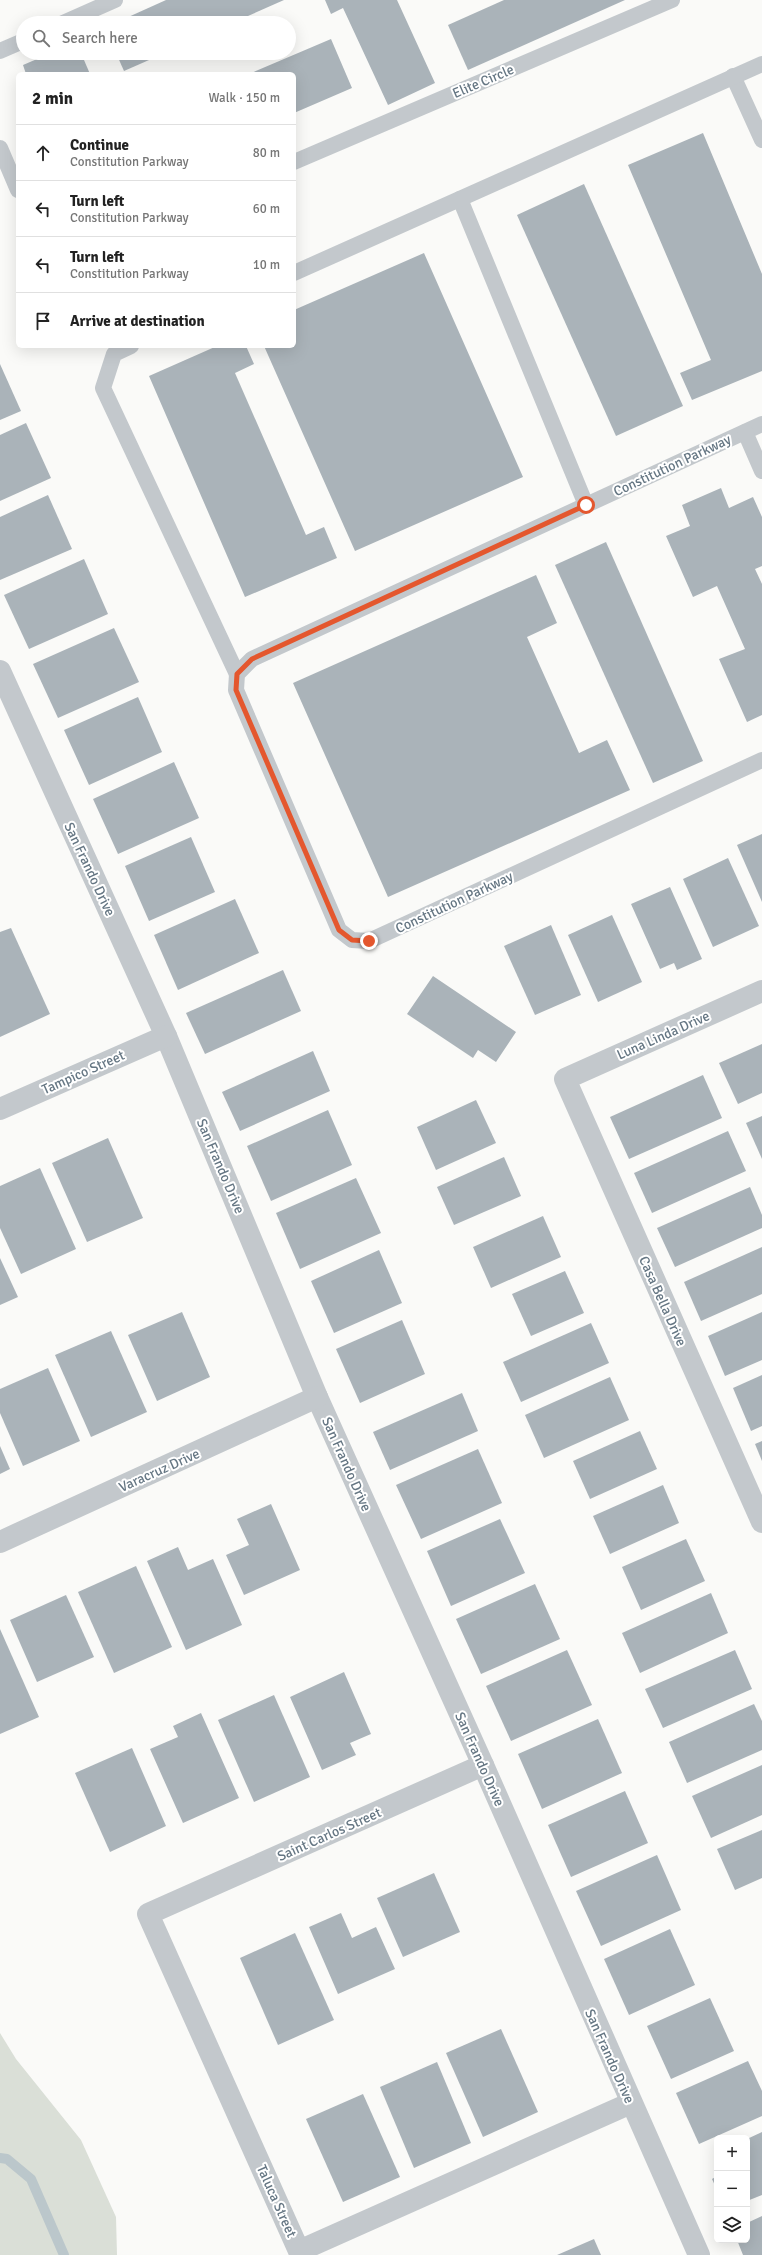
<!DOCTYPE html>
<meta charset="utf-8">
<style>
:root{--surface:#fff;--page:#f6f6f6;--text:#222;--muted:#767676;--line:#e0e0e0}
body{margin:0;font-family:Signika,sans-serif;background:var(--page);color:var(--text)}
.controls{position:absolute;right:12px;bottom:12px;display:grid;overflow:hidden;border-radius:6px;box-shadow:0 4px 16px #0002}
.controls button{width:36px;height:36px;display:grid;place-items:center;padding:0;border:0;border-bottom:1px solid var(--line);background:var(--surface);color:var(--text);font:20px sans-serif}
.stop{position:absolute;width:12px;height:12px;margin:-9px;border:3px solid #e4572e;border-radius:50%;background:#fff}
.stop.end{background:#e4572e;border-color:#fff;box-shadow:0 1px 4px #0008}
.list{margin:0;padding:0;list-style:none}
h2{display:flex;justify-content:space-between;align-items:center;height:52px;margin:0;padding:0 16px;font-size:17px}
h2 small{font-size:13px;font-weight:400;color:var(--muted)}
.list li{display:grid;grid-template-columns:26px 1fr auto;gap:12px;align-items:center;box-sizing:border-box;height:56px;padding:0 16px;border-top:1px solid var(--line)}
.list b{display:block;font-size:15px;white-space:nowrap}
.list p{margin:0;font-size:13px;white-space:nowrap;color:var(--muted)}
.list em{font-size:13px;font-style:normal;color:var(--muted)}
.icon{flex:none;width:22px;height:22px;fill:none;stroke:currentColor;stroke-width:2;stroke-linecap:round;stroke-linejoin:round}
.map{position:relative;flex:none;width:762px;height:2255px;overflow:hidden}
.search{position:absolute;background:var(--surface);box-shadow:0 4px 16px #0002;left:16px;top:16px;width:280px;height:44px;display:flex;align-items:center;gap:10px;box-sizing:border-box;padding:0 14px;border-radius:22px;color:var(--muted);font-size:15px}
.panel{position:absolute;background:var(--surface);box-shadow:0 4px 16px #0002;left:16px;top:72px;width:280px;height:276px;border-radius:6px}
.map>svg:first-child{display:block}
.green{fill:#dadfd7}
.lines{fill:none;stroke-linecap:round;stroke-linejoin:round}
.stream{stroke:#bbc7cb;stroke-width:10}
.building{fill:#aab3b9}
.service{stroke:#c3c8cc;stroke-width:16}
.minor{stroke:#c3c8cc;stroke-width:22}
.route{stroke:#e4572e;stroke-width:5}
.labels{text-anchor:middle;stroke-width:4;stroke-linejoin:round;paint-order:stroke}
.street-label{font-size:14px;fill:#657683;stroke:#fff}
</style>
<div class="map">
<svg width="762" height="2255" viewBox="0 0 762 2255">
<rect width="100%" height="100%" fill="#fafaf8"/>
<path class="green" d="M0,2033L16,2059L81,2140L116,2217L117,2255H0Z"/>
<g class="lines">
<path class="stream" d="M0,2158L7,2159L31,2179L64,2255"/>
</g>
<g class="building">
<path d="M166,0H284L232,23H115Z"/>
<path d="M325,0H397L435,83L388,105L343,8L331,14Z"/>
<path d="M504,0H625L468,70L448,25Z"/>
<path d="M331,39L352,88L294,113V74H249Z"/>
<path d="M51,53H81L90,74H26L23,65Z"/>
<path d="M116,53H165L124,71Z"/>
<path d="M703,133L762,274V371L692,400L680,373L711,360L628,165Z"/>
<path d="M584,184L683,406L616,436L517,215Z"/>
<path d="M424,253L523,477L355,551L264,346H294V310Z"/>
<path d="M217,346H246L254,364L235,373L306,535L324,527L337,558L245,597L149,376Z"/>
<path d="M0,364L21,411L0,420Z"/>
<path d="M26,423L51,478L0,501V435Z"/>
<path d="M721,488L729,508L753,497L762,517V566L755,569L762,584V715L747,722L719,659L745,649L717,586L693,597L666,536L690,526L682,505Z"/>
<path d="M48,495L72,549L0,580V517Z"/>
<path d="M606,542L703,761L653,783L555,565Z"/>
<path d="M84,559L108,614L29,649L4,595Z"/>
<path d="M536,575L557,623L527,637L579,753L607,740L630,790L388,897L293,683Z"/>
<path d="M114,628L139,682L58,718L33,664Z"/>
<path d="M138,697L162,752L89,785L64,730Z"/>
<path d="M174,762L199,818L118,854L93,799Z"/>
<path d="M762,834V902L737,845Z"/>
<path d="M191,837L215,892L149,921L125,866Z"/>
<path d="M728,858L759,926L713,947L683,879Z"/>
<path d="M670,887L702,959L677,970L674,963L660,969L631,904Z"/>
<path d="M235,899L259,953L178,990L154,935Z"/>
<path d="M612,915L642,982L598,1002L568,935Z"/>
<path d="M551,925L581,995L535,1015L504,946Z"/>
<path d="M11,928L50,1014L0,1037V932Z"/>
<path d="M283,970L301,1011L205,1054L186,1013Z"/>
<path d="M433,976L516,1032L496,1062L478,1050L473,1058L407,1014Z"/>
<path d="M762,1044V1093L738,1104L719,1063Z"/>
<path d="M313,1051L330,1091L240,1131L222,1092Z"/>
<path d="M703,1075L722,1118L629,1159L610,1117Z"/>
<path d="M476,1100L496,1143L436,1170L417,1127Z"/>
<path d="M328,1110L352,1165L271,1201L247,1146Z"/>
<path d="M762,1116V1159L746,1123Z"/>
<path d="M728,1131L746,1171L652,1213L634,1173Z"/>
<path d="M108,1138L143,1218L87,1242L52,1163Z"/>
<path d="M504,1157L521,1196L454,1225L437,1187Z"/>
<path d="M40,1168L76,1249L21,1274L0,1228V1186Z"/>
<path d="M356,1178L381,1233L300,1269L276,1213Z"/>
<path d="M750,1187L762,1215V1228L675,1267L657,1228Z"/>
<path d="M543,1216L561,1257L491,1288L473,1247Z"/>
<path d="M762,1247V1294L701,1321L684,1282Z"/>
<path d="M379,1250L402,1303L334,1333L311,1281Z"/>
<path d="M0,1258L18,1297L0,1305Z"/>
<path d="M565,1271L584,1313L531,1336L512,1294Z"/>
<path d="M182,1312L210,1377L157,1401L128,1335Z"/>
<path d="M762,1312V1360L725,1376L708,1336Z"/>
<path d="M402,1320L425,1374L360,1403L336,1349Z"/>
<path d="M591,1323L609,1363L521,1402L503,1362Z"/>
<path d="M111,1331L147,1412L91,1437L55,1355Z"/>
<path d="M48,1368L80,1441L23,1466L0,1413V1389Z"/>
<path d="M762,1375V1426L751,1431L733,1388Z"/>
<path d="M610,1377L629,1420L544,1458L525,1415Z"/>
<path d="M462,1393L478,1431L390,1470L373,1432Z"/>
<path d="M640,1431L657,1469L590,1499L573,1461Z"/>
<path d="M762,1441V1461L755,1444Z"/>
<path d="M0,1446L10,1469L0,1474Z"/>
<path d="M478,1449L502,1503L421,1539L396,1485Z"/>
<path d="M663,1485L679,1523L610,1554L593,1516Z"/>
<path d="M271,1504L300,1570L244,1595L226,1555L249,1545L237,1519Z"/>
<path d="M500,1519L525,1573L451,1606L427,1551Z"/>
<path d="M686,1539L705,1581L641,1610L622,1567Z"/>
<path d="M178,1547L188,1570L213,1559L242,1625L186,1650L147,1561Z"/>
<path d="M136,1566L172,1647L114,1673L78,1592Z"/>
<path d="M535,1584L560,1639L481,1674L456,1619Z"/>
<path d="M711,1593L728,1633L640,1673L622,1633Z"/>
<path d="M66,1595L94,1657L37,1682L10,1620Z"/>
<path d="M0,1629L39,1717L0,1734Z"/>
<path d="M567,1650L592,1705L511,1741L486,1686Z"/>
<path d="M735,1650L752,1689L663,1728L645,1689Z"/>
<path d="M344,1672L371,1734L350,1743L356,1755L322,1770L290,1697Z"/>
<path d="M274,1695L310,1777L254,1802L218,1720Z"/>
<path d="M754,1704L762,1721V1750L687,1783L669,1742Z"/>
<path d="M201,1713L239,1798L183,1823L150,1749L178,1737L173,1726Z"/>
<path d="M598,1719L622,1773L542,1809L518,1754Z"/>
<path d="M132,1748L166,1826L110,1852L75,1773Z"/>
<path d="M762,1765V1815L711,1838L692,1796Z"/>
<path d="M625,1791L648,1843L571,1877L548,1825Z"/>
<path d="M762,1830V1878L735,1890L717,1849Z"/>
<path d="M657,1855L681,1910L601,1946L576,1891Z"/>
<path d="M434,1873L460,1932L403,1957L377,1898Z"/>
<path d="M341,1913L352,1938L376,1927L395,1969L338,1994L309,1927Z"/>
<path d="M670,1929L695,1985L629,2015L604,1959Z"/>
<path d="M295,1933L334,2020L278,2045L240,1958Z"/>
<path d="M710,1998L734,2051L671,2079L647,2026Z"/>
<path d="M501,2029L538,2112L483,2137L446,2053Z"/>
<path d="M748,2061L762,2091V2116L699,2144L676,2093Z"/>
<path d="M437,2062L471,2143L414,2168L380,2087Z"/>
<path d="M363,2094L400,2177L343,2202L306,2119Z"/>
<path d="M762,2132V2195L747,2201V2139Z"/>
<path d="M717,2176V2190L712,2179Z"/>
<path d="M762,2216V2255H743L737,2240H747V2223Z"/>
<path d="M594,2239L601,2255H557Z"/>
</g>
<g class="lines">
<g class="service">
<path d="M63,23L115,0"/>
<path d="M0,51L23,41"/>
<path d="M733,76L762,140"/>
<path d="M0,148L18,190"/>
<path d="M294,162L672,0"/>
<path d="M460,199L586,505"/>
<path d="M294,273L762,64"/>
<path d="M131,346L114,354L103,388L237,674"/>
<path d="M762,424L252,659L237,674L236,690L339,930L352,940L369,941L762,760"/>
<path d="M745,432L762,471"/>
</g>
<g class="minor">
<path d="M0,671L166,1036L317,1397L483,1765L699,2255"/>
<path d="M762,991L565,1079L762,1522"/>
<path d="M0,1109L166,1036"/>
<path d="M0,1542L317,1397"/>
<path d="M483,1765L148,1914L299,2251L631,2103"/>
</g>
</g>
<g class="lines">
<path class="route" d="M369,941L352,940L339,930L236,690L237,674L252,659L586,505"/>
</g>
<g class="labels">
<g class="street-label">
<text transform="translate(483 81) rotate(-23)" y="5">Elite Circle</text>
<text transform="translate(672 465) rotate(-25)" y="5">Constitution Parkway</text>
<text transform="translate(90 869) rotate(65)" y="5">San Frando Drive</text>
<text transform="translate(454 902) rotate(-25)" y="5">Constitution Parkway</text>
<text transform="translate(663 1035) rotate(-24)" y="5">Luna Linda Drive</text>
<text transform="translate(83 1072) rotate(-24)" y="5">Tampico Street</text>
<text transform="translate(221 1166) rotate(67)" y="5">San Frando Drive</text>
<text transform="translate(663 1301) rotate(66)" y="5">Casa Bella Drive</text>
<text transform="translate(347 1464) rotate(66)" y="5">San Frando Drive</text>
<text transform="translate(159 1470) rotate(-24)" y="5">Varacruz Drive</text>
<text transform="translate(480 1759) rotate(66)" y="5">San Frando Drive</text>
<text transform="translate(329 1834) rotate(-24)" y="5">Saint Carlos Street</text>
<text transform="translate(610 2056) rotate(66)" y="5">San Frando Drive</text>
<text transform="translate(277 2201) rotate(66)" y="5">Taluca Street</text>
</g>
</g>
</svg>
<div class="controls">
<button>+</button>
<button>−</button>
<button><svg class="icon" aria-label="layers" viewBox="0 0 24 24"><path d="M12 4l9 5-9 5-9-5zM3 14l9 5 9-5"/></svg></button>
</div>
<div class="stop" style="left:586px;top:505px"></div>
<div class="stop end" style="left:369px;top:941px"></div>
<div class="search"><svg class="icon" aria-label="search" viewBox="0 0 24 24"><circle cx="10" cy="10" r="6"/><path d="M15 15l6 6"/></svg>Search here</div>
<section class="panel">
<h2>2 min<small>Walk · 150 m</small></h2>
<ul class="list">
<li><svg class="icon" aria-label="ahead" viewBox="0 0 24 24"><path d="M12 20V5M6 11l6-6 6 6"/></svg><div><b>Continue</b><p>Constitution Parkway</p></div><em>80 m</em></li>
<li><svg class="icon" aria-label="left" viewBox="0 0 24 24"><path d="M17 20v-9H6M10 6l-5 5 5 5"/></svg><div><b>Turn left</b><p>Constitution Parkway</p></div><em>60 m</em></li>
<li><svg class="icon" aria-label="left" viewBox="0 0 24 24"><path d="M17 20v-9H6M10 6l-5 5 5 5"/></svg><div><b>Turn left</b><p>Constitution Parkway</p></div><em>10 m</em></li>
<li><svg class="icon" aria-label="arrive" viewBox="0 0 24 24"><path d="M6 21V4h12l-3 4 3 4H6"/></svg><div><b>Arrive at destination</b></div></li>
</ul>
</section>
</div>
